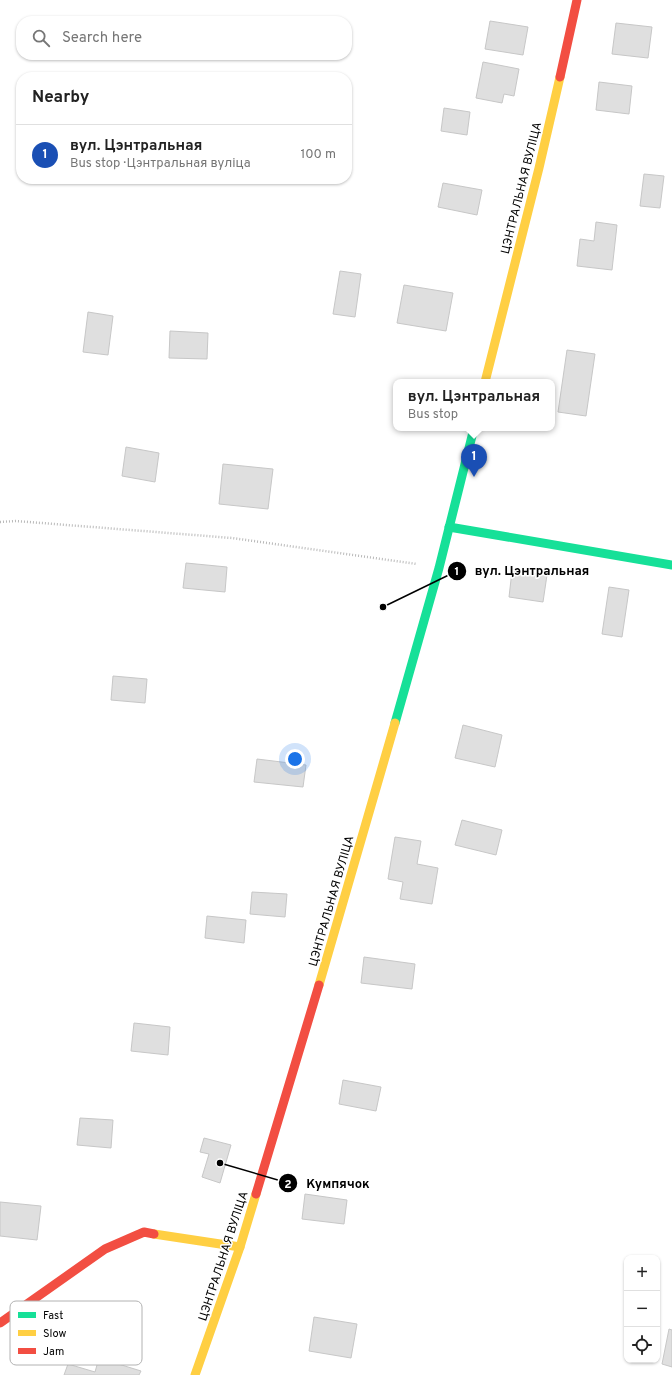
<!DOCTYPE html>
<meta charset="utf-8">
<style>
:root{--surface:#fff;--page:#f6f6f6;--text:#222;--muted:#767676;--line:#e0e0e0;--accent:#b45309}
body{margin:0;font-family:Overpass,sans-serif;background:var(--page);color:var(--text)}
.controls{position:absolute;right:12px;bottom:12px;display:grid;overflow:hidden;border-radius:8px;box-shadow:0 1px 3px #0004}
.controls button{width:36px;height:36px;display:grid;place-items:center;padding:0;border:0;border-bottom:1px solid var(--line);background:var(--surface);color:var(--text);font:20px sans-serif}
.you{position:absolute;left:295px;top:759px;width:14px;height:14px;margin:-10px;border:3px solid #fff;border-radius:50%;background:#1a73e8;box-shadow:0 0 0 6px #1a73e833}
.badge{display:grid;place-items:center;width:26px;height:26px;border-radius:50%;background:var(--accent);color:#fff;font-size:13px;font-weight:700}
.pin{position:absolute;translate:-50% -33px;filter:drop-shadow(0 1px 2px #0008)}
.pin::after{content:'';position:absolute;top:21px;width:14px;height:12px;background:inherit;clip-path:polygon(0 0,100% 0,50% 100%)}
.popup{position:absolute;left:393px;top:379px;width:162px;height:52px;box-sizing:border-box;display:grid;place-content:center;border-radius:8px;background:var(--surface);filter:drop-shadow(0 1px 3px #0005);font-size:13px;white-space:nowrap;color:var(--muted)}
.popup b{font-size:15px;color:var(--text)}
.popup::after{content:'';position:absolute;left:50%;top:100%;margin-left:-8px;border:8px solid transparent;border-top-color:var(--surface)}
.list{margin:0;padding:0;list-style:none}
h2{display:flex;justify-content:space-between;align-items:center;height:52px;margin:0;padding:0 16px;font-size:17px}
h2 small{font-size:13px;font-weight:400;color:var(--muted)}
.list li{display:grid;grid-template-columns:26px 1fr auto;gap:12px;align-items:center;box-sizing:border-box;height:60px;padding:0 16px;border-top:1px solid var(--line)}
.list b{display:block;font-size:15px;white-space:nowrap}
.list p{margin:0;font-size:13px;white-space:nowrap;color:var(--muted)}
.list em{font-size:13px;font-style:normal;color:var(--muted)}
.icon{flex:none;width:22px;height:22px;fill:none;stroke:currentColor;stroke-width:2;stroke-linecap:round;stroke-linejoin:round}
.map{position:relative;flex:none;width:672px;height:1375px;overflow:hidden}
.search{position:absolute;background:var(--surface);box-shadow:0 1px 3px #0004;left:16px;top:16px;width:336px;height:44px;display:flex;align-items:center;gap:10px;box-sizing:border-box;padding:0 14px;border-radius:16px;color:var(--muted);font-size:15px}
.panel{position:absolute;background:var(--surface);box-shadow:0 1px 3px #0004;left:16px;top:72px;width:336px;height:112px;border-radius:16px}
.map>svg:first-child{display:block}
.building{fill:#dfdfdf;stroke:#c7c7c7}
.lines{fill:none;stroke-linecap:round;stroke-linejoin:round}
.path{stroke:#b9b9b9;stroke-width:2.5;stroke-dasharray:1 2;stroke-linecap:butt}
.fast{stroke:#16e098;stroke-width:9}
.slow{stroke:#ffcf43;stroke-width:9}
.jam{stroke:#f24e42;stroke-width:9}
.labels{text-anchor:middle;stroke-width:3;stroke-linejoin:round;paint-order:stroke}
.street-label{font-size:12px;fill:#000;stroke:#fff}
.key{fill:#fff;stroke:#b2b2b2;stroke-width:1}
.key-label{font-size:11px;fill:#000}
.leader{fill:none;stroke:#000;stroke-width:1.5}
.callout-dot{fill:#000;stroke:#fff;stroke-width:1.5}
.mark-label{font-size:12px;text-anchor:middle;font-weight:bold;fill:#fff}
.callout-label{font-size:13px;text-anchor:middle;font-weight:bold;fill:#000;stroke:#fff;stroke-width:3;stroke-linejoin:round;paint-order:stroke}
</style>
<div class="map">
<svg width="672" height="1375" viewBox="0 0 672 1375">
<rect width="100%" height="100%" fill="#fff"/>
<g class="building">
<path d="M490,21L528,27L523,55L485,49Z"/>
<path d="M616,23L652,27L648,58L612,54Z"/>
<path d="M483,62L519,69L514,96L504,94L502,103L476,98Z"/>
<path d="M599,82L632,86L629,114L596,110Z"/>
<path d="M444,108L470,112L467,135L441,131Z"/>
<path d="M644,174L664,176L660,208L640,206Z"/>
<path d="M443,183L482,190L477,215L438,207Z"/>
<path d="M596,222L617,225L612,270L577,266L580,239L594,241Z"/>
<path d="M340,271L361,274L355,317L333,314Z"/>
<path d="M404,285L453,293L446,331L397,323Z"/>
<path d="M88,312L113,316L108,355L83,352Z"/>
<path d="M170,331L208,333L207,359L169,358Z"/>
<path d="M567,350L595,354L586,416L558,412Z"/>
<path d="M126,447L159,453L155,482L122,476Z"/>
<path d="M223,464L273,469L268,509L219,504Z"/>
<path d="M186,563L227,567L225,592L183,588Z"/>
<path d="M512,571L547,575L543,602L509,597Z"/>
<path d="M609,587L629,590L622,637L602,634Z"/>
<path d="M113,676L147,679L145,703L111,700Z"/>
<path d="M463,725L502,735L495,767L455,758Z"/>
<path d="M257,759L306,765L303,787L254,782Z"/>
<path d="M462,820L502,830L496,855L455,845Z"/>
<path d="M395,837L421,841L417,864L438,868L432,904L400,899L403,882L388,879Z"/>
<path d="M252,892L287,894L285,917L250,914Z"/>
<path d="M207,916L246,920L244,943L205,938Z"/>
<path d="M364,957L415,964L412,989L361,983Z"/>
<path d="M134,1023L170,1027L168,1055L131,1051Z"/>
<path d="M343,1080L381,1087L376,1111L339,1104Z"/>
<path d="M80,1118L113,1120L111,1148L77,1145Z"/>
<path d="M204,1138L231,1145L220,1183L202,1177L209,1154L200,1152Z"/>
<path d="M305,1194L347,1200L344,1224L302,1219Z"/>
<path d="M0,1202L41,1206L37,1240L0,1236Z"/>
<path d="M314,1317L357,1324L351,1358L309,1351Z"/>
<path d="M669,1329L672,1330V1367L662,1364Z"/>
<path d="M99,1358L141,1371L139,1375H64L68,1364L95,1372Z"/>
</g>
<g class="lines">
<path class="path" d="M0,522L16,521L232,538L417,564"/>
<g class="fast">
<path d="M449,527L672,565"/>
<path d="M395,723L439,568L474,428"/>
</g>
<g class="slow">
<path d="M485,382L539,168L560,77"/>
<path d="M319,985L395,723"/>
<path d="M154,1234L240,1247"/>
<path d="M195,1375L240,1247L256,1194"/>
</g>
<g class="jam">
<path d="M560,77L577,0"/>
<path d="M256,1194L319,985"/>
<path d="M0,1323L105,1249L144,1232L154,1234"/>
</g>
</g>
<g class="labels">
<g class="street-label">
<text transform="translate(521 188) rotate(-76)" y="4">ЦЭНТРАЛЬНАЯ ВУЛІЦА</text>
<text transform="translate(331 901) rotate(-74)" y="4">ЦЭНТРАЛЬНАЯ ВУЛІЦА</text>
<text transform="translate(223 1256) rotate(-72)" y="4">ЦЭНТРАЛЬНАЯ ВУЛІЦА</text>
</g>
</g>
<rect x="10" y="1301" width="132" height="64" rx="6" class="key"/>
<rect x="18" y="1312" width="18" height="6" fill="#16e098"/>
<rect x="18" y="1330" width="18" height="6" fill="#ffcf43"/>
<rect x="18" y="1348" width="18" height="6" fill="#f24e42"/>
<g class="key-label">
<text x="43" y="1319">Fast</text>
<text x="43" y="1337">Slow</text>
<text x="43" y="1355">Jam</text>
</g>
<path class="leader" d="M383 607L457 571M220 1163L288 1183"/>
<g class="callout-dot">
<circle cx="383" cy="607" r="4"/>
<circle cx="220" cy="1163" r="4"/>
<circle cx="457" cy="571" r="10"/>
<circle cx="288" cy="1183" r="10"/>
</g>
<g class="mark-label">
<text x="457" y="575">1</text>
<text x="288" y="1188">2</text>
</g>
<g class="callout-label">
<text x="532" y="575">вул. Цэнтральная</text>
<text x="338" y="1188">Кумпячок</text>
</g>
</svg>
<div class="controls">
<button>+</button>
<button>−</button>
<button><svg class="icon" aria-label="locate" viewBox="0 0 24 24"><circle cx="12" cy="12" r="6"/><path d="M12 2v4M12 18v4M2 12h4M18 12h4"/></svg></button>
</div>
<div class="you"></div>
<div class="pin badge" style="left:474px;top:477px;background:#1a4fb4">1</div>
<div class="popup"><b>вул. Цэнтральная</b>Bus stop</div>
<div class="search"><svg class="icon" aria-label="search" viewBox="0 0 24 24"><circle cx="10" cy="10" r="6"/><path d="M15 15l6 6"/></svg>Search here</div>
<section class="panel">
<h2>Nearby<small></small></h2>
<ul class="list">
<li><span class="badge" style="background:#1a4fb4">1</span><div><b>вул. Цэнтральная</b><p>Bus stop · Цэнтральная вуліца</p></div><em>100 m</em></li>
</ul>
</section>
</div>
